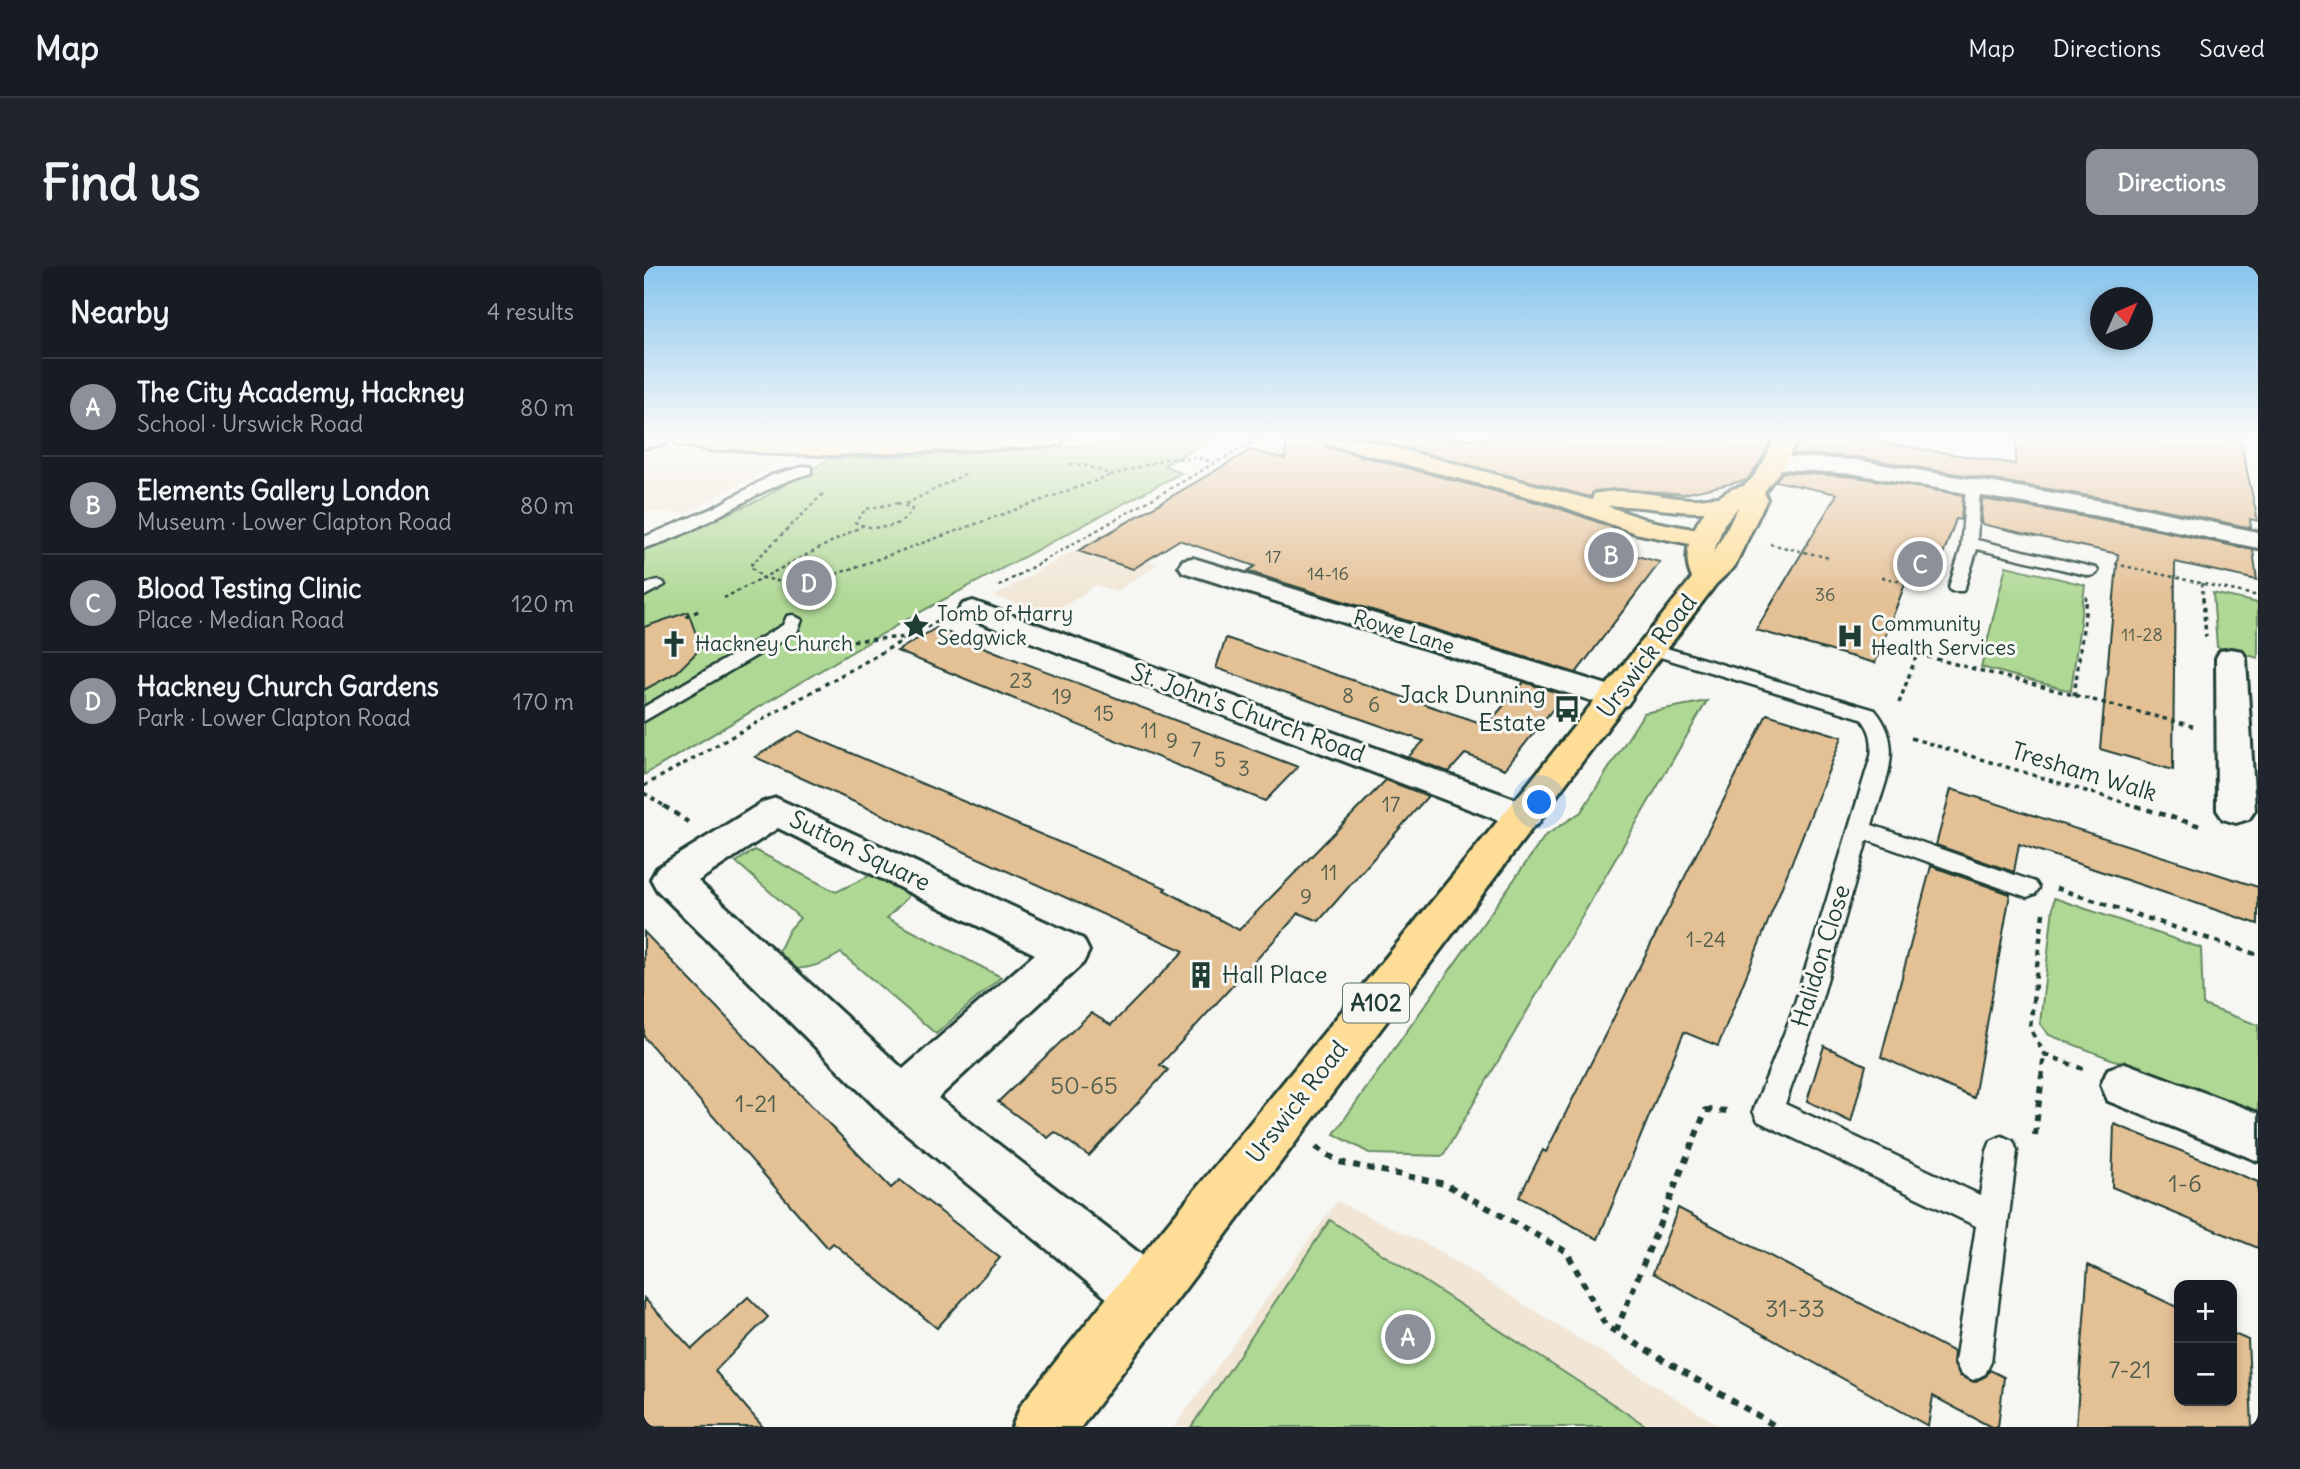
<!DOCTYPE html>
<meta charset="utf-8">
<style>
:root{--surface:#171b24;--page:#20242c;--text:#f1f3f6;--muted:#9ea1a6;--line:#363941;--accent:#8c9099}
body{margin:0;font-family:Delius,sans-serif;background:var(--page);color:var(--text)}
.controls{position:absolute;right:21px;bottom:21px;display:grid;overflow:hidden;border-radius:14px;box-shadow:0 4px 10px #0003}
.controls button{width:63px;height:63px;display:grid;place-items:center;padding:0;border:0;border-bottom:2px solid var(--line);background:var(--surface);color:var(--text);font:35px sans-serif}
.compass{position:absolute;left:1446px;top:21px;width:63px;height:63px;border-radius:50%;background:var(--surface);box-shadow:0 4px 10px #0003;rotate:45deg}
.you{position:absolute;left:896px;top:537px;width:24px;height:24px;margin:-18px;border:5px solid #fff;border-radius:50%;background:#1a73e8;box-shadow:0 0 0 10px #1a73e833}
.badge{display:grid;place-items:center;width:46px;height:46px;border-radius:50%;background:var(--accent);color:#fff;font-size:23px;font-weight:700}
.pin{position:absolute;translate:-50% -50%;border:4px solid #fff;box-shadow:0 2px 7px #0006}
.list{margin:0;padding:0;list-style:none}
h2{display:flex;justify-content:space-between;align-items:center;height:91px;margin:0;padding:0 28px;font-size:30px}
h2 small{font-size:23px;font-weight:400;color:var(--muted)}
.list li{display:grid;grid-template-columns:46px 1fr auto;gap:21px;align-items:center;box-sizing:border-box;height:98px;padding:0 28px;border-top:2px solid var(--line)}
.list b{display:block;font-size:26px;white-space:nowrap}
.list p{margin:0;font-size:23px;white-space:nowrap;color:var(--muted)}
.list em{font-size:23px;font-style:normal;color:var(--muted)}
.map{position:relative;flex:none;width:1614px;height:1161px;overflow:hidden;border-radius:14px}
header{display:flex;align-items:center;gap:42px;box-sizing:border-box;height:98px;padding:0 35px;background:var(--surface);border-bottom:2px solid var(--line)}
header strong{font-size:33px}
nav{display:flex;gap:38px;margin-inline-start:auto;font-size:24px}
.intro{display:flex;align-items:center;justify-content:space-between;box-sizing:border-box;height:168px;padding:0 42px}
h1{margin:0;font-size:49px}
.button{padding:18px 32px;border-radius:14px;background:var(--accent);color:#fff;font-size:24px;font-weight:700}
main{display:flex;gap:42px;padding:0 42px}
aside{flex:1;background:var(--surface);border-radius:14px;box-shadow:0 4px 10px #0003}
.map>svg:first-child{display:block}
.built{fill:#f1e6d6}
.green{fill:#afd895;stroke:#678a64;stroke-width:2}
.building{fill:#e4c095;stroke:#1f3d34;stroke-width:2}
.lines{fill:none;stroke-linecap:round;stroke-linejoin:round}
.lane-casing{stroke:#1f3d34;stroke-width:5}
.street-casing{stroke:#1f3d34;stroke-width:6}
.secondary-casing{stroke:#1f3d34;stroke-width:6}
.primary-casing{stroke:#1f3d34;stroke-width:6}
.highway-casing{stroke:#1f3d34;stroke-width:6}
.path-far3{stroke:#1f3d34;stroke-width:2.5;stroke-dasharray:3.5 3.5;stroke-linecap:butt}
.path-far2{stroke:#1f3d34;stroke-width:3.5;stroke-dasharray:4.5 4.5;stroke-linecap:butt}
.path-far1{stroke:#1f3d34;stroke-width:4.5;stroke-dasharray:6 6;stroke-linecap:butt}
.path{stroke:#1f3d34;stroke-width:6;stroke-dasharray:7 7;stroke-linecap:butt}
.lane{fill:#f6f6f2;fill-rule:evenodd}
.street{fill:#f6f6f2;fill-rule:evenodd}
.secondary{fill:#f6f6f2;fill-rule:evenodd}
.primary{fill:#fedd96;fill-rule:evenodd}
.highway{fill:#fedd96;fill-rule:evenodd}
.labels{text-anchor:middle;stroke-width:6;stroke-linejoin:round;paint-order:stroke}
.far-number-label{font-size:18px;fill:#505e4c}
.far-poi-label{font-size:21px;fill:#1f3d34;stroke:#f6f6f2;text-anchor:start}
.far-street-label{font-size:21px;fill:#1f3d34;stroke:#f6f6f2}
.number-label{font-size:21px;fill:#505e4c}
.shield{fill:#f6f6f2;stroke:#60746d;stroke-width:2}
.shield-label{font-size:23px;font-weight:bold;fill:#1f3d34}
.street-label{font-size:24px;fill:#1f3d34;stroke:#f6f6f2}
.poi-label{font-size:24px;fill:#1f3d34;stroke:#f6f6f2;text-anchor:end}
.near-number-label{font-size:24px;fill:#505e4c}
</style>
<header>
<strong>Map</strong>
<nav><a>Map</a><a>Directions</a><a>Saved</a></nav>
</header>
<div class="intro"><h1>Find us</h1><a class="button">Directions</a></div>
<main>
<aside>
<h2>Nearby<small>4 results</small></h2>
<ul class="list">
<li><span class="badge">A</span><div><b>The City Academy, Hackney</b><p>School · Urswick Road</p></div><em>80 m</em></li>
<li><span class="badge">B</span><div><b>Elements Gallery London</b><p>Museum · Lower Clapton Road</p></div><em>80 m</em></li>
<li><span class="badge">C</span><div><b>Blood Testing Clinic</b><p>Place · Median Road</p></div><em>120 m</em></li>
<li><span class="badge">D</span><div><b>Hackney Church Gardens</b><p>Park · Lower Clapton Road</p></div><em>170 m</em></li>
</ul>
</aside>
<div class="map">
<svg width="1614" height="1161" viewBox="0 0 1614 1161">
<rect width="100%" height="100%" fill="#f6f6f2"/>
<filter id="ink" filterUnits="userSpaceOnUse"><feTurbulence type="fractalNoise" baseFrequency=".0143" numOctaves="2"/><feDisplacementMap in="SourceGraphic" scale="14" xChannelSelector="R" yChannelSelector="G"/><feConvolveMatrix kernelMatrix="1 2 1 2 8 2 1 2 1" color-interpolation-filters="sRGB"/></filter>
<g filter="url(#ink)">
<g class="built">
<path d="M612,180L665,195L503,294L514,298L472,326L452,319L407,349L350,330Z"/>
<path d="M0,185L59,187L142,194L40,248L0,244Z"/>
<path d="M693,935L786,980L1078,1161H530Z"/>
</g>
<g class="green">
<path d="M541,173H568L520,199L537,207L267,351L0,509V284L115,234L185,193L270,190Z"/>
<path d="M1362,300L1441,319L1427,425L1337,401Z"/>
<path d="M1569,327L1614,337V392L1573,381Z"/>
<path d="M1063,435L799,890L727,888L690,868L901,570L937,546L1000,447Z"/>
<path d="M111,584L192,626L227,609L243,606L263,621L264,631L243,652L357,711L292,768L197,687C181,697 168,702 150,703L133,689L145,664L156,652L92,596Z"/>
<path d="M1410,632L1557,682L1559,739L1614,759V850L1405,769L1396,758Z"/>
<path d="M686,954L1004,1161H547Z"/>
</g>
<g class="building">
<path d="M643,173H677L682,181L911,241L971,262L955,280L1016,296L932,407L631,314L604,305L611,300L535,274L489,303L434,285L607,184L641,193Z"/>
<path d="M727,173H1128L1116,196L1103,214L1040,228L975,223L950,225L946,231Z"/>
<path d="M1155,173H1232V176L1371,198L1373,173H1596L1614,255L1606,253L1607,262L1494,238L1212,191L1149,188Z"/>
<path d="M1139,206L1212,211L1319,229L1317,254L1312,253L1291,311L1266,305L1231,397L1112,364L1193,228L1131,215Z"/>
<path d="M1338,233L1494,260L1609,284L1613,314L1531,296L1529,504L1456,483L1474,288L1337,258Z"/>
<path d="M44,346L52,368L62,377L33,406L0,424V361Z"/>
<path d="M292,362L362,390L654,501L621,535L253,385Z"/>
<path d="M582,372L843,459L880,416L920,429L861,503L821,488L805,506L764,491L780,475L572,402Z"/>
<path d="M1123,448L1198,471L1074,780L1040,766L954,973L875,931L899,884L902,886Z"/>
<path d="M155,465L522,622L520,624L595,664L742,514L784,530L675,655L655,647L516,799L524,804L445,890L411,866L404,872L354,836L447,747L467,759L540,685L111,491Z"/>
<path d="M1307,523L1614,621V658L1375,578L1370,606L1292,579Z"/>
<path d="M1287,600L1366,628L1330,832L1237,791Z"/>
<path d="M0,666L247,922L256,914L356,992L293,1062L189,977L184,982L0,771Z"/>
<path d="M1180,780L1222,799L1207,856L1163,835Z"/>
<path d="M1470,858L1614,916V982L1468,921Z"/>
<path d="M1034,942L1310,1086L1309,1097L1316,1110L1330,1116L1342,1110L1346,1104L1360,1111L1354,1161H1347L1289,1130L1284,1160L1009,1007Z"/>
<path d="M1444,999L1535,1042V1135H1588V1067L1604,1074L1608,1161H1432Z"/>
<path d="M104,1031L124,1051L71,1105L119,1161H0V1032L48,1083Z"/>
</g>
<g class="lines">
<defs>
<g id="lane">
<path d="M162,200L167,201V207C108,223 60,267 0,282V271L69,242L128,209Z"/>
<path d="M1329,217L1336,221L1333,274L1452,302L1454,305L1452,308L1446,310L1333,283L1321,321L1319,325H1307L1305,321L1317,283L1322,221Z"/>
<path d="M13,314L19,316L21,319L0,330V319Z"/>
<path d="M149,349L158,354L153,366L0,455V441L139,359L143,350Z"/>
<path d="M1009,378L1231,444C1262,481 1240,517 1228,559L1391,616L1395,622L1391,628L1383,631L1223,574L1172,753L1141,838L1336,929L1343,885L1347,875L1358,870L1369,875L1373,885L1347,1096L1341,1108L1329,1114L1317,1108L1311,1096L1332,960L1114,855L1109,845L1146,753L1227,490C1229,475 1227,464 1217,452L1003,387L1000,383L1003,379Z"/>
</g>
<g id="street">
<path d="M0,173H24L21,178L0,182Z"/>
<path d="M549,292L983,425L988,432L983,439L972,442L961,439L539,306L535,300L539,294Z"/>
<path d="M329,335L893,541L899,550L893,559L880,563L867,559L319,350L315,344L319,338Z"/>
<path d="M1587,383L1598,385L1602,392L1611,544L1605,553L1592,557L1579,553L1573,544L1572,392L1576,385Z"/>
<path d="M132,532L439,673L445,685L439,697L294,832L521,1007L529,1027L521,1047L501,1055L481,1047L241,850L13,624L7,613L13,602L119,536ZM134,562L391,688L259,803L54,615Z"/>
<path d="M1481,797L1614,847V895L1464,835L1457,819L1464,803Z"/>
</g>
<path id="secondary" d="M1131,190L1212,194L1494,241L1614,266V282L1494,257L1212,208L1123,202L1120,197L1123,192Z"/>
<g id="primary">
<path d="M30,173L190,175L419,173L416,178L408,180L190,189L130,188L91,183L70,185L33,178Z"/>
<path d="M680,173H717L948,234L950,228C983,220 1016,232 1049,233C1064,233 1078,228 1093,232L1096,237L1093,242C1049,253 1007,238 963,240L1006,255L1070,267L1074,273L1070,279L1061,281L991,267L912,238L683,178Z"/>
</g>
<path id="highway" d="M1131,173H1153L1142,197L1120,226L1123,233L1090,301L1072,318L437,1161H368L377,1139L461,1034L885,517L1048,312C1033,281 1058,239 1086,224C1091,221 1097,222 1101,219C1115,208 1124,188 1131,173ZM1095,240L1069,288L1080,258Z"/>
</defs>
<use href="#lane" class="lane-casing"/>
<use href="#street" class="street-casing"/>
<use href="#secondary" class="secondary-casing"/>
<use href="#primary" class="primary-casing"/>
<use href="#highway" class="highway-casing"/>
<g class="path-far3">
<path d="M426,198L440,199L468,209L522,193L555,192L570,197"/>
<path d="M179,228L106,300L119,312L159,320L468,209"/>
<path d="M254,237L268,243C259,263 228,266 211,256L222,243Z"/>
<path d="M262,238L323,207"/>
<path d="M1126,278L1186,292"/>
<path d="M1471,298L1614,330"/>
<path d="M1238,311L1285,323"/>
<path d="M1558,317L1559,334"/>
<path d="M355,320L613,173"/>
<path d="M80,332L218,260"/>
<path d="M1442,334L1443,329"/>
</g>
<g class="path-far2">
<path d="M1559,332L1562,371"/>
<path d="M42,351L56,344"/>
<path d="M173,377L265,371"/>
<path d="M1430,430L1443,332"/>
<path d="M1255,437L1273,388L1552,461"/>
<path d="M1267,472L1498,542"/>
<path d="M0,520L299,352"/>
<path d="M0,527L23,542"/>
</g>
<g class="path-far1">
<path d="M20,540L44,556"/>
<path d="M1492,540L1556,560"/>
<path d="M1412,622L1614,689"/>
<path d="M1399,647L1386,762L1400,788"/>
<path d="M1397,812L1400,788L1439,803"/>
</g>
<g class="path">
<path d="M1391,869L1398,810"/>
<path d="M672,881L695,896L801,918L923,986L962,1060L1133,1161"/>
<path d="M972,1065L1062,844L1089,845"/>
</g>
<use href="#lane" class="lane"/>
<use href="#street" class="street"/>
<use href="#secondary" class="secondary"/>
<use href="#primary" class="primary"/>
<use href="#highway" class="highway"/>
</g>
</g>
<linearGradient id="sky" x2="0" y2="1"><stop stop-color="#86c4ed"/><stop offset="0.51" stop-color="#fbfbf9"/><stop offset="1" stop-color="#fbfbf9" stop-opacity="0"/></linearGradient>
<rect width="1614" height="336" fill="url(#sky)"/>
<defs>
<symbol id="sight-bare" viewBox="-9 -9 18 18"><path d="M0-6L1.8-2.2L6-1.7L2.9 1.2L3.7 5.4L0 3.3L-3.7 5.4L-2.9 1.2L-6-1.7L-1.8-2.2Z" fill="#1f3d34" stroke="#f6f6f2" stroke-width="2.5" paint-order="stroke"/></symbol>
<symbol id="hospital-bare" viewBox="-9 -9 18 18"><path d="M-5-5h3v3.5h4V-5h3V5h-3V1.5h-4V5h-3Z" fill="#1f3d34" stroke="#f6f6f2" stroke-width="2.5" paint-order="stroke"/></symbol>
<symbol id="church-bare" viewBox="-9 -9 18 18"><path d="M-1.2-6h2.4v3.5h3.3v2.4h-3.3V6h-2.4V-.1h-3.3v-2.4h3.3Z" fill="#1f3d34" stroke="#f6f6f2" stroke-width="2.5" paint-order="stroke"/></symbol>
<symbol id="bus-bare" viewBox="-9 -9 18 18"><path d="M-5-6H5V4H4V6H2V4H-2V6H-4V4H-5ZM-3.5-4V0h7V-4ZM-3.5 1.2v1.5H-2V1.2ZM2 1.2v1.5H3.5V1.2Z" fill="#1f3d34" stroke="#f6f6f2" stroke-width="2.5" paint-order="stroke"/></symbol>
<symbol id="building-bare" viewBox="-9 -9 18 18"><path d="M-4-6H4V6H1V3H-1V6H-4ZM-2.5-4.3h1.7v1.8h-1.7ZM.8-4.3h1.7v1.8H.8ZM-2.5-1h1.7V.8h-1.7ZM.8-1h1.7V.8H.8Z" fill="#1f3d34" stroke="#f6f6f2" stroke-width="2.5" paint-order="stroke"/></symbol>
</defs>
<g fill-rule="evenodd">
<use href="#sight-bare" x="253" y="341" width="38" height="38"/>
<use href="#hospital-bare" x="1187" y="351" width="38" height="38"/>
<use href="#church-bare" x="11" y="359" width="38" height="38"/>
<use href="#bus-bare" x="904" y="424" width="38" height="38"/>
<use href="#building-bare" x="538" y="690" width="38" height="38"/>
</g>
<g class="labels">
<g class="far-number-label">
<text x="629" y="297">17</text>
<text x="684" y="314">14-16</text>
<text x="1181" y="335">36</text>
<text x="1498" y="375">11-28</text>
</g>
<g class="far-poi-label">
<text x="293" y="355">Tomb of Harry<tspan x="293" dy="24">Sedgwick</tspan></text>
<text x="1227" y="365">Community<tspan x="1227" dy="24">Health Services</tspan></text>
<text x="51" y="385">Hackney Church</text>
</g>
<g class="far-street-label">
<text transform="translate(760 366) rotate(17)" y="7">Rowe Lane</text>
</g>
<g class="number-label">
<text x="377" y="422">23</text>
<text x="704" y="437">8</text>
<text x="418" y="438">19</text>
<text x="730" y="446">6</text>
<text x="460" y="455">15</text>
<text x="505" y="472">11</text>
<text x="528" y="482">9</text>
<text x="552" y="491">7</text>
<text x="576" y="501">5</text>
<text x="600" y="510">3</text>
<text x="747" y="546">17</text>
<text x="685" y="614">11</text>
<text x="662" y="638">9</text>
<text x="1062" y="681">1-24</text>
</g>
<rect class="shield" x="699" y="717.5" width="66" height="39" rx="5"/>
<g class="shield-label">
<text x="732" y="745">A102</text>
</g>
<g class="street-label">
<text transform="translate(1003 390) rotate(-53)" y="8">Urswick Road</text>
<text transform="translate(604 447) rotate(20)" y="8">St. John's Church Road</text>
<text transform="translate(1440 506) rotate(17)" y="8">Tresham Walk</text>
<text transform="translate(216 585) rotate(26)" y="8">Sutton Square</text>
<text transform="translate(1177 690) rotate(-73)" y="8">Halidon Close</text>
<text transform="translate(653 836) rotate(-52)" y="8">Urswick Road</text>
</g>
<g class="poi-label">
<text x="902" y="437">Jack Dunning<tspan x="902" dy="28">Estate</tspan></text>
<text x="578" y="717" text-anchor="start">Hall Place</text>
</g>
<g class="near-number-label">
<text x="440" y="828">50-65</text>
<text x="112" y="846">1-21</text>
<text x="1541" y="926">1-6</text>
<text x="1151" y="1051">31-33</text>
<text x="1486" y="1112">7-21</text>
</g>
</g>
</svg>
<div class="controls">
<button>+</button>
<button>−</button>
</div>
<svg class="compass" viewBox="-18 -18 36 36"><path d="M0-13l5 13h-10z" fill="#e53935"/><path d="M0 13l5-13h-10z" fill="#9ea1a6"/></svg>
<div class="you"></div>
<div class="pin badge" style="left:764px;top:1071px">A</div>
<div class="pin badge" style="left:967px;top:289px">B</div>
<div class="pin badge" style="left:1276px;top:298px">C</div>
<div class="pin badge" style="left:165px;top:317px">D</div>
</div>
</main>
